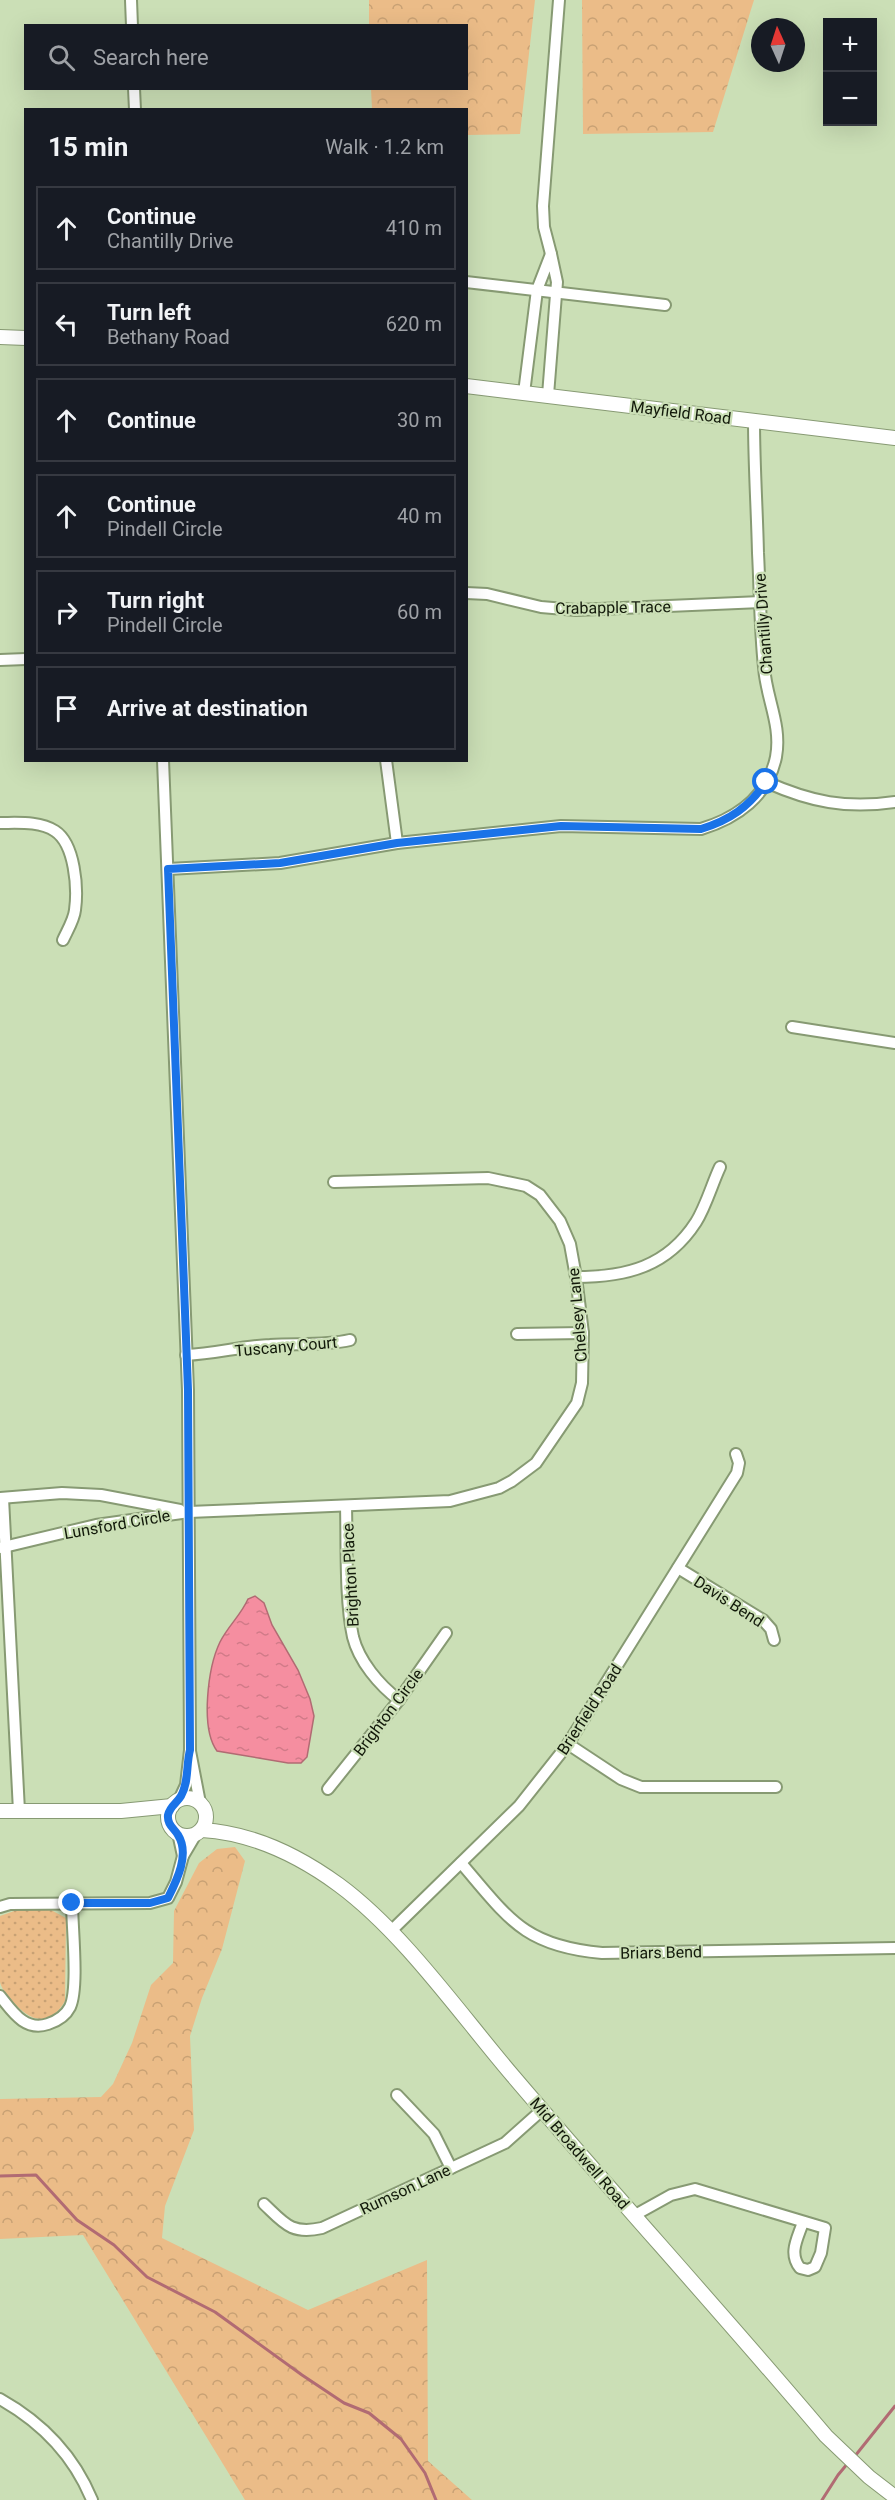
<!DOCTYPE html>
<meta charset="utf-8">
<style>
:root{--surface:#171b24;--page:#242831;--text:#f1f3f6;--muted:#9ea1a6;--line:#363941}
body{margin:0;font-family:Roboto,sans-serif;background:var(--page);color:var(--text)}
.controls{position:absolute;right:18px;top:18px;display:grid;overflow:hidden;border-radius:0px;box-shadow:0 6px 24px #0002}
.controls button{width:54px;height:54px;display:grid;place-items:center;padding:0;border:0;border-bottom:2px solid var(--line);background:var(--surface);color:var(--text);font:30px sans-serif}
.compass{position:absolute;left:751px;top:18px;width:54px;height:54px;border-radius:50%;background:var(--surface);box-shadow:0 6px 24px #0002;rotate:357deg}
.stop{position:absolute;width:18px;height:18px;margin:-14px;border:4px solid #1a73e8;border-radius:50%;background:#fff}
.stop.end{background:#1a73e8;border-color:#fff;box-shadow:0 2px 6px #0008}
.list{margin:0;padding:0;list-style:none}
h2{display:flex;justify-content:space-between;align-items:center;height:78px;margin:0;padding:0 24px;font-size:26px}
h2 small{font-size:20px;font-weight:400;color:var(--muted)}
.list li{display:grid;grid-template-columns:39px 1fr auto;gap:18px;align-items:center;box-sizing:border-box;height:84px;margin:0 12px 12px;padding:0 12px;border:2px solid var(--line);border-radius:0px}
.list b{display:block;font-size:22px;white-space:nowrap}
.list p{margin:0;font-size:20px;white-space:nowrap;color:var(--muted)}
.list em{font-size:20px;font-style:normal;color:var(--muted)}
.icon{flex:none;width:33px;height:33px;fill:none;stroke:currentColor;stroke-width:2;stroke-linecap:round;stroke-linejoin:round}
.map{position:relative;flex:none;width:895px;height:2500px;overflow:hidden}
.search{position:absolute;background:var(--surface);box-shadow:0 6px 24px #0002;left:24px;top:24px;width:444px;height:66px;display:flex;align-items:center;gap:15px;box-sizing:border-box;padding:0 21px;border-radius:0px;color:var(--muted);font-size:22px}
.panel{position:absolute;background:var(--surface);box-shadow:0 6px 24px #0002;left:24px;top:108px;width:444px;height:654px;border-radius:0px}
.map>svg:first-child{display:block}
.grass{fill:url(#grass-dots)}
.forest{fill:url(#forest-crowns)}
.water{fill:url(#water-ripples);stroke:#b16b73;stroke-width:1.5}
.lines{fill:none;stroke-linecap:round;stroke-linejoin:round}
.stream{stroke:#b16b73;stroke-width:3}
.minor-casing{stroke:#879a73;stroke-width:14}
.tertiary-casing{stroke:#879a73;stroke-width:16}
.minor{stroke:#fff;stroke-width:10}
.tertiary{stroke:#fff;stroke-width:14}
.route{stroke:#1a73e8;stroke-width:8}
.labels{text-anchor:middle;stroke-width:4.5;stroke-linejoin:round;paint-order:stroke}
.street-label{font-size:16px;fill:#12190a;stroke:#cbdfb6}
</style>
<div class="map">
<svg width="895" height="2500" viewBox="0 0 895 2500">
<defs>
<pattern id="grass-dots" width="8" height="8" patternUnits="userSpaceOnUse" patternTransform="scale(1.5)"><rect width="8" height="8" fill="#ebbc88"/><path d="M2 2h.1M6 6h.1" fill="none" stroke="#c8a174" stroke-width="1.8" stroke-linecap="round"/></pattern>
<pattern id="forest-crowns" width="20" height="18" patternUnits="userSpaceOnUse" patternTransform="scale(1.5)"><rect width="20" height="18" fill="#ebbc88"/><path d="M2 6a3 3 0 1 1 6 0M12 15a3 3 0 1 1 6 0" fill="none" stroke="#c8a174"/></pattern>
<pattern id="water-ripples" width="26" height="14" patternUnits="userSpaceOnUse" patternTransform="scale(1.5)"><rect width="26" height="14" fill="#f58ea0"/><path d="M2 4q2-2 4 0t4 0M15 11q2-2 4 0t4 0" fill="none" stroke="#d17a88"/></pattern>
</defs>
<rect width="100%" height="100%" fill="#cbdfb6"/>
<path class="grass" d="M17,1910H51L66,1918L65,2001C48,2030 27,2020 10,1998C6,1993 1,1988 0,1982C0,1961 0,1937 0,1916Z"/>
<g class="forest">
<path d="M369,0H535L520,134L467,135L466,110L372,109L371,89L466,88V26L369,25Z"/>
<path d="M582,0H754L713,132L583,134Z"/>
<path d="M235,1847L245,1861L222,1949L202,1998L190,2036L194,2130L165,2206L162,2238L308,2310L427,2260L428,2461L472,2500H245L83,2235L0,2239V2099L101,2097L113,2084L132,2043L151,1985L173,1963L174,1911L199,1863L217,1849Z"/>
</g>
<path class="water" d="M255,1596L264,1603L272,1625L298,1670L310,1699L314,1716L307,1757L301,1763H288L217,1751C200,1728 208,1667 220,1642C228,1626 241,1615 248,1599Z"/>
<g class="lines">
<g class="stream">
<path d="M0,2176L36,2175L77,2220L114,2245L147,2277L215,2312L302,2375L344,2403L369,2413L401,2439L425,2473L436,2500"/>
<path d="M855,2456L895,2406"/>
<path d="M822,2500L838,2475L848,2463"/>
</g>
<defs>
<g id="minor">
<path d="M131,0L132,26"/>
<path d="M134,88L135,110"/>
<path d="M551,254L544,227L543,206L559,0"/>
<path d="M466,282L665,305"/>
<path d="M524,393L537,290L551,254L557,282L548,395"/>
<path d="M466,593L487,594L541,607L576,610L761,602"/>
<path d="M0,660L26,659"/>
<path d="M163,760L188,1390L190,1750L186,1785L179,1800"/>
<path d="M386,760L397,843"/>
<path d="M766,782C811,802 846,809 895,802"/>
<path d="M0,823C18,823 40,821 55,831C75,844 78,888 75,910C74,920 67,931 63,940"/>
<path d="M168,869L280,863L397,843L561,826L701,829C737,818 768,796 776,757C782,725 766,698 764,667C760,629 760,591 758,553C757,509 754,465 754,420"/>
<path d="M792,1027L895,1043"/>
<path d="M576,1277C626,1277 667,1267 696,1222C706,1206 712,1184 720,1167"/>
<path d="M517,1334L583,1333"/>
<path d="M186,1355C215,1354 242,1346 270,1345C297,1343 323,1346 350,1340"/>
<path d="M0,1498L62,1493L101,1495L180,1510"/>
<path d="M3,1498L19,1811"/>
<path d="M346,1506C347,1545 345,1600 353,1637C359,1661 379,1685 399,1700"/>
<path d="M0,1548L96,1525L189,1512L450,1501L499,1488L512,1481L536,1463L577,1403L582,1383L583,1333L576,1277L570,1244L560,1221L540,1195L526,1186L488,1178L334,1182"/>
<path d="M678,1568L763,1620L771,1629L774,1640"/>
<path d="M568,1744L621,1779L641,1787H776"/>
<path d="M190,1751L200,1803"/>
<path d="M328,1789L399,1700L446,1633"/>
<path d="M178,1833L183,1856"/>
<path d="M461,1863C509,1919 524,1946 602,1953L895,1948"/>
<path d="M0,1907L10,1904L150,1903L168,1898L176,1882L183,1856L196,1834"/>
<path d="M391,1931L519,1806L568,1744L737,1473L739,1463L736,1454"/>
<path d="M0,1996C12,2011 25,2032 48,2024C57,2021 66,2015 70,2007C79,1988 72,1926 72,1903"/>
<path d="M397,2095L434,2134L451,2168"/>
<path d="M264,2204C284,2223 291,2235 322,2228L505,2143L542,2110"/>
<path d="M635,2215L671,2195L695,2189L825,2228L821,2253L815,2267L808,2270L800,2268C788,2253 798,2238 803,2222"/>
<path d="M0,2399C41,2422 74,2456 92,2500"/>
</g>
<g id="tertiary">
<path d="M0,337L26,338"/>
<path d="M466,386L895,438"/>
<circle cx="187" cy="1817" r="19"/>
<path d="M0,1811H121L172,1806"/>
<path d="M202,1830C252,1833 298,1855 339,1885C404,1933 460,2014 513,2076C616,2197 723,2314 826,2436L869,2477L895,2497"/>
</g>
</defs>
<use href="#minor" class="minor-casing"/>
<use href="#tertiary" class="tertiary-casing"/>
<use href="#minor" class="minor"/>
<use href="#tertiary" class="tertiary"/>
</g>
<g class="lines">
<path class="route" d="M72,1903H150L168,1898C177,1880 190,1854 178,1835C174,1828 167,1825 168,1815C170,1806 177,1803 181,1796C189,1782 186,1765 190,1750L188,1390L168,869L280,863L397,843L561,826L701,829C730,820 749,807 766,782"/>
</g>
<g class="labels">
<g class="street-label">
<text transform="translate(681 412) rotate(7)" y="6">Mayfield Road</text>
<text transform="translate(613 607) rotate(-1)" y="6">Crabapple Trace</text>
<text transform="translate(763 624) rotate(-94)" y="6">Chantilly Drive</text>
<text transform="translate(577 1315) rotate(-95)" y="6">Chelsey Lane</text>
<text transform="translate(286 1346) rotate(-5)" y="6">Tuscany Court</text>
<text transform="translate(117 1524) rotate(-10)" y="6">Lunsford Circle</text>
<text transform="translate(350 1575) rotate(-93)" y="6">Brighton Place</text>
<text transform="translate(729 1601) rotate(33)" y="6">Davis Bend</text>
<text transform="translate(589 1709) rotate(-57)" y="6">Brierfield Road</text>
<text transform="translate(388 1712) rotate(-53)" y="6">Brighton Circle</text>
<text transform="translate(661 1952) rotate(-1)" y="6">Briars Bend</text>
<text transform="translate(580 2153) rotate(49)" y="6">Mid Broadwell Road</text>
<text transform="translate(405 2189) rotate(-25)" y="6">Rumson Lane</text>
</g>
</g>
</svg>
<div class="controls">
<button>+</button>
<button>−</button>
</div>
<svg class="compass" viewBox="-18 -18 36 36"><path d="M0-13l5 13h-10z" fill="#e53935"/><path d="M0 13l5-13h-10z" fill="#9ea1a6"/></svg>
<div class="stop" style="left:766px;top:782px"></div>
<div class="stop end" style="left:72px;top:1903px"></div>
<div class="search"><svg class="icon" aria-label="search" viewBox="0 0 24 24"><circle cx="10" cy="10" r="6"/><path d="M15 15l6 6"/></svg>Search here</div>
<section class="panel">
<h2>15 min<small>Walk · 1.2 km</small></h2>
<ul class="list">
<li><svg class="icon" aria-label="ahead" viewBox="0 0 24 24"><path d="M12 20V5M6 11l6-6 6 6"/></svg><div><b>Continue</b><p>Chantilly Drive</p></div><em>410 m</em></li>
<li><svg class="icon" aria-label="left" viewBox="0 0 24 24"><path d="M17 20v-9H6M10 6l-5 5 5 5"/></svg><div><b>Turn left</b><p>Bethany Road</p></div><em>620 m</em></li>
<li><svg class="icon" aria-label="ahead" viewBox="0 0 24 24"><path d="M12 20V5M6 11l6-6 6 6"/></svg><div><b>Continue</b></div><em>30 m</em></li>
<li><svg class="icon" aria-label="ahead" viewBox="0 0 24 24"><path d="M12 20V5M6 11l6-6 6 6"/></svg><div><b>Continue</b><p>Pindell Circle</p></div><em>40 m</em></li>
<li><svg class="icon" aria-label="right" viewBox="0 0 24 24"><path d="M7 20v-9h11M14 6l5 5-5 5"/></svg><div><b>Turn right</b><p>Pindell Circle</p></div><em>60 m</em></li>
<li><svg class="icon" aria-label="arrive" viewBox="0 0 24 24"><path d="M6 21V4h12l-3 4 3 4H6"/></svg><div><b>Arrive at destination</b></div></li>
</ul>
</section>
</div>
